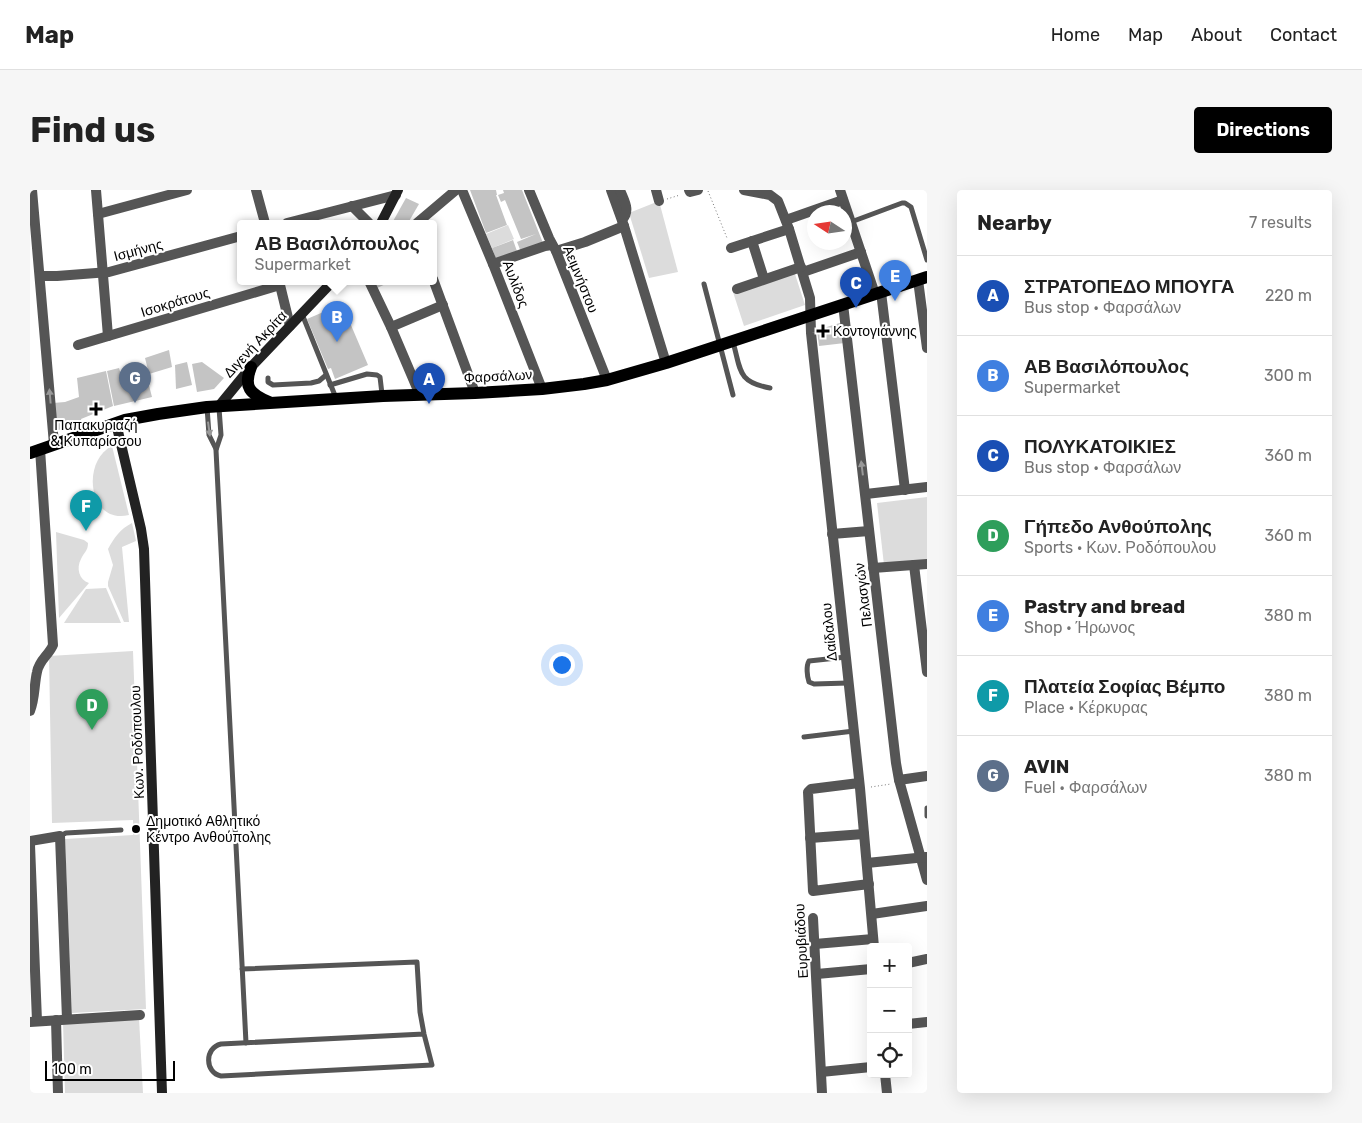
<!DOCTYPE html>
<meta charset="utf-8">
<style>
:root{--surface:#fff;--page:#f6f6f6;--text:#222;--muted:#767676;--line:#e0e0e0;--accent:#000}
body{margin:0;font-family:Rubik,sans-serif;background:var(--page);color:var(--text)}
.controls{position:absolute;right:15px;bottom:15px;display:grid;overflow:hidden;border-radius:5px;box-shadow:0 5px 20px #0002}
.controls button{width:45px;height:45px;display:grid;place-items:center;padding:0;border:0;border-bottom:1px solid var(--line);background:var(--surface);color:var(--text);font:25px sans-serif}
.compass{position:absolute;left:777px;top:15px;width:45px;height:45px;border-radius:50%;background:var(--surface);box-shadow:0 5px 20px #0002;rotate:282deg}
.scale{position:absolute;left:15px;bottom:12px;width:130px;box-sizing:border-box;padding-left:5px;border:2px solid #000;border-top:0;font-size:14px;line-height:18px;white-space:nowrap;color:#000;-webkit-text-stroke:4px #fff;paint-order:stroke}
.you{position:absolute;left:531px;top:474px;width:18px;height:18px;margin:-12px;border:4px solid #fff;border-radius:50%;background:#1a73e8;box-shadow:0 0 0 8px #1a73e833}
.badge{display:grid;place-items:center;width:32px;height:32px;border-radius:50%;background:var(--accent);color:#fff;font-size:16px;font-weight:700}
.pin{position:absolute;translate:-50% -41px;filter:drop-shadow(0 1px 2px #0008)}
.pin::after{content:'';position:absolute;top:26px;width:18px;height:15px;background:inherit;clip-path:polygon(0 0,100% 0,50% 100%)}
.popup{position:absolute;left:207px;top:30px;width:200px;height:65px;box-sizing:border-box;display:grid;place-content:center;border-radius:5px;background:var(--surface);filter:drop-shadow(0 1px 4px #0005);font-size:16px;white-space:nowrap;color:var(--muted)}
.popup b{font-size:19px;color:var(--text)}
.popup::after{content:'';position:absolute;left:50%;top:100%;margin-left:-10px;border:10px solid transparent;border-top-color:var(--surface)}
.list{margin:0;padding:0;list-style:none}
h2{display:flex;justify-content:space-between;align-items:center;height:65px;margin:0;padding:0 20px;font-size:21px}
h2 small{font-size:16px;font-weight:400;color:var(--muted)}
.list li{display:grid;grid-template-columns:32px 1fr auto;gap:15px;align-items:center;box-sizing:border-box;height:80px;padding:0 20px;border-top:1px solid var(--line)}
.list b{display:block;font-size:19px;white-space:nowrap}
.list p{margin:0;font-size:16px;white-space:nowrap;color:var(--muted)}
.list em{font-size:16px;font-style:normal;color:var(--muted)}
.icon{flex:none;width:28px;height:28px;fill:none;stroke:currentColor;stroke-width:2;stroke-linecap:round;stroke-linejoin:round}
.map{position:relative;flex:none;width:897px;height:903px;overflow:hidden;border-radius:5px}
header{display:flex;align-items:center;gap:30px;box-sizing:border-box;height:70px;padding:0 25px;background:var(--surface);border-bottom:1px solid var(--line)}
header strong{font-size:24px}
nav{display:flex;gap:28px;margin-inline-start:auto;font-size:18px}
.intro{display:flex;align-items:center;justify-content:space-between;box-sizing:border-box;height:120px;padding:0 30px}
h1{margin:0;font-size:35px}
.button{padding:12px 22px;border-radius:5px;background:var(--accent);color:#fff;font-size:18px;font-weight:700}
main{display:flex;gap:30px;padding:0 30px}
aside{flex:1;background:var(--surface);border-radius:5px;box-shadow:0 5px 20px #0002}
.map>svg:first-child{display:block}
.green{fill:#dcdcdc}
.building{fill:#c4c4c4}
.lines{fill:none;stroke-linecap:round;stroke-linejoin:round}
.path{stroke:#777;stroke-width:1;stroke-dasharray:1 2.5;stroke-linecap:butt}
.lane{stroke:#555;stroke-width:5}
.street{stroke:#555;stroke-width:10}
.secondary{stroke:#222;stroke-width:10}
.primary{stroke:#000;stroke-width:12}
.oneway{fill:#999}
.poi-dot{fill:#000;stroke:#fff;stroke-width:2}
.labels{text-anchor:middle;stroke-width:4;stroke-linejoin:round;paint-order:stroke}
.street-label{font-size:14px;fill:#000;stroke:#fff}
.poi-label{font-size:14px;fill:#000;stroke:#fff;text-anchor:start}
</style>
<header>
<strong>Map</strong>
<nav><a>Home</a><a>Map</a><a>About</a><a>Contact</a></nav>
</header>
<div class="intro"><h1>Find us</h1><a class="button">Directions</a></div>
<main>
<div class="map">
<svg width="897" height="903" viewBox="0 0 897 903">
<rect width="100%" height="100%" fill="#fff"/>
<g class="green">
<path d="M629,11L648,82L619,88L599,23Z"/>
<path d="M478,35L484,49L462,58L456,44Z"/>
<path d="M764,81L775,115L714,136L703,102Z"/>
<path d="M82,256L99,325C58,335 51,271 82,256Z"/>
<path d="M897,307V370L854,375L847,313Z"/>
<path d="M102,333L106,351L92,357L99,432H94L78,396V392L83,375L78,359C84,348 90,339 102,333Z"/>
<path d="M26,342L54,350L58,353C58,361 54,362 51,369C46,378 49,390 59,393L29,428Z"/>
<path d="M76,398L91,433H34L56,399Z"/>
<path d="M103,461L116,819L42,823L35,649L103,645V630L22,633L19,466Z"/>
<path d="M109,828L113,903H35L33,832Z"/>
</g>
<g class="building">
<path d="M440,0H466L467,5H466L477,35L456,43Z"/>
<path d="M473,0H492L513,53L491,62L487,52L506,44L491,49L475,10L471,12L468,5L474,3Z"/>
<path d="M376,8L389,14L378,33H362Z"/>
<path d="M483,50L488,64L467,72L462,58Z"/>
<path d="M341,91H362L345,99Z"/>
<path d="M312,114L338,175L305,189L301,178L298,179L277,129Z"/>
<path d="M813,132L815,153L789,156L787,140Z"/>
<path d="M139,160L142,177L119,184L115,168Z"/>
<path d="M157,172L162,195L146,199L145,175Z"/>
<path d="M172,172L194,188L184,199L167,202L162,174Z"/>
<path d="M89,178L91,185L115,180L122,207L84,216L77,181Z"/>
<path d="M76,181L83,216L51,229L52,234L37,239L26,240L23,213L35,212L49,207L47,188Z"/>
</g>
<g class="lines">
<g class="path">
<path d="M678,1L697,48"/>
<path d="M637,9L650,5"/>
<path d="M841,597L861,594"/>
</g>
<g class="lane">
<path d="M821,32L872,13H875L881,17L897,70"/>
<path d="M674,94L703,205"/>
<path d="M272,124L306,208"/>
<path d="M703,152C711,180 707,192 740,198"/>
<path d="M238,188V192L243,195L281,193L289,191L296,185"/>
<path d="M300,195L337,184L347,185L350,187L352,204"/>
<path d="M177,217L179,245L186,259"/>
<path d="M189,218L191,245L186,260L216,853"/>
<path d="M816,467L779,471C776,476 777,486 779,492L784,494L818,493"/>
<path d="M774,547L824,541"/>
<path d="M897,618V626"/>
<path d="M30,646L36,643L91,640"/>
<path d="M212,779L387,772L390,822L394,844L402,875L191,886C175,883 174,858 191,854L394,844"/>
</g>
<g class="street">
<path d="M2,0L24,254"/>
<path d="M66,0L78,146"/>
<path d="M226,0L235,33"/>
<path d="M432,0L463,74L512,199"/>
<path d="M499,0L519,48L526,61L577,190"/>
<path d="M581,0L594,36L636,173"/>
<path d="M590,0C594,11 601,20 592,30"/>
<path d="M626,0L629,11"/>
<path d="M659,0L660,2L668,0"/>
<path d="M714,0L740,5L748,11L759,39L780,108L781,143L830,598L844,757"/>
<path d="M810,0L845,104"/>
<path d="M322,16L339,33"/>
<path d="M68,24L157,0"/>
<path d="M756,30L813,10"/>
<path d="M257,33L366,5"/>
<path d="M387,33L426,0"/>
<path d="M722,51L734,89"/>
<path d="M701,58L759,39"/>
<path d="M526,61L555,52L594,36"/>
<path d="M463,74L515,56L522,55"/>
<path d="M773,82L831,62"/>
<path d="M10,86H27L79,82L211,46"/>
<path d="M403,89L445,203"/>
<path d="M888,90L897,158"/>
<path d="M249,91L260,136"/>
<path d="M339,91L361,137L390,205"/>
<path d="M707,99L771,77"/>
<path d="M851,102L875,300"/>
<path d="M813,114L866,573L869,590L897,690"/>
<path d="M361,137L413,115"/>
<path d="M48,155L250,95"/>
<path d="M836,304L897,297"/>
<path d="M802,344L839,341"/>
<path d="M884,375L897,482"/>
<path d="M843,378L897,374"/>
<path d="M0,521C5,509 4,495 7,482C9,470 19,465 23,455L10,259"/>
<path d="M869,590L897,586"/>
<path d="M829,593L781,599L778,602L783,701L839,694"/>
<path d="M780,648L834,644"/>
<path d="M0,651L30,646L37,829"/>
<path d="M0,655L7,831"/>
<path d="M837,673L896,667"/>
<path d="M842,724L897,716"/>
<path d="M783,728L792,903"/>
<path d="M785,754L843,749"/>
<path d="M878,773L897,769"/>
<path d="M787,784L841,779"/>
<path d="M26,830L28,903"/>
<path d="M0,832L110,825"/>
<path d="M878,834L897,832"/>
<path d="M791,882L841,877"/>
<path d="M855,884L857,903"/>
</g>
<g class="secondary">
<path d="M351,33L368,0"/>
<path d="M189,216L221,177L303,91"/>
<path d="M86,233L111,339L114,359L132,903"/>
</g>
<g class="primary">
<path d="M221,177C213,197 220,204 239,212"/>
<path d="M0,263L95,230L128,224L177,217L353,206L445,203L512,199L554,194L577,190L636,173L897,87"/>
</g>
</g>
<defs><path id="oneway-solid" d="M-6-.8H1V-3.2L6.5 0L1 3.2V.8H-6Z" transform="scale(1.25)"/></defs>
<g class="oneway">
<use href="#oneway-solid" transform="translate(20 206) rotate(-95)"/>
<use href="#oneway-solid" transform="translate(179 239) rotate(82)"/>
<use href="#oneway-solid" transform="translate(832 278) rotate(-97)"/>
</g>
<g class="poi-dot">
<path d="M790.5 133.5h5v5h5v5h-5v5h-5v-5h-5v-5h5z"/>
<path d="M63.5 211.5h5v5h5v5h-5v5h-5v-5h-5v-5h5z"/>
<circle cx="106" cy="639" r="5"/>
</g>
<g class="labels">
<g class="street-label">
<text transform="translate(108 60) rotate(-15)" y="5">Ισμήνης</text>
<text transform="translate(551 89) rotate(68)" y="5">Αειμνήστου</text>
<text transform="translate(486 94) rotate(69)" y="5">Αυλίδος</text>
<text transform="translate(145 112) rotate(-17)" y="5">Ισοκράτους</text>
<text transform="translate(225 154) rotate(-47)" y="5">Διγενή Ακρίτα</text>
<text transform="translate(468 186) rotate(-3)" y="5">Φαρσάλων</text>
<text transform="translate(833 405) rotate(-97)" y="5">Πελασγών</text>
<text transform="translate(799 442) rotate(-96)" y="5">Δαίδαλου</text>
<text transform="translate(107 552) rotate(-92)" y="5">Κων. Ροδόπουλου</text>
<text transform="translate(771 751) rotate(-93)" y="5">Ευρυβιάδου</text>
</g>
<g class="poi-label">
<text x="803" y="146">Κοντογιάννης</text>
<text x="66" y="240" text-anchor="middle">Παπακυριαζή<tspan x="66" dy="16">&amp; Κυπαρίσσου</tspan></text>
<text x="116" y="636">Δημοτικό Αθλητικό<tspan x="116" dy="16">Κέντρο Ανθούπολης</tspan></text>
</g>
</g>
</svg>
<div class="controls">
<button>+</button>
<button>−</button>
<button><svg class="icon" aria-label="locate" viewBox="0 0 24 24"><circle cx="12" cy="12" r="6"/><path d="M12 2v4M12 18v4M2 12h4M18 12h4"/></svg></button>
</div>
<svg class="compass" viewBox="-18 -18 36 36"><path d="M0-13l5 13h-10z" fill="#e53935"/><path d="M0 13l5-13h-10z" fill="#767676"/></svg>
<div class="scale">100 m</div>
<div class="you"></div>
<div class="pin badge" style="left:399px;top:214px;background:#1a4fb4">A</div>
<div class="pin badge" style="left:307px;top:152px;background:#3f7fe0">B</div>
<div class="popup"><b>ΑΒ Βασιλόπουλος</b>Supermarket</div>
<div class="pin badge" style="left:826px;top:118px;background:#1a4fb4">C</div>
<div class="pin badge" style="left:62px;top:540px;background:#2e9e5b">D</div>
<div class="pin badge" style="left:865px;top:111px;background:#3f7fe0">E</div>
<div class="pin badge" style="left:56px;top:341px;background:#0f9aa8">F</div>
<div class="pin badge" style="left:105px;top:213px;background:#5c6f8a">G</div>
</div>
<aside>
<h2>Nearby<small>7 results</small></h2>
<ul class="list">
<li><span class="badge" style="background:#1a4fb4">A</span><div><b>ΣΤΡΑΤΟΠΕΔΟ ΜΠΟΥΓΑ</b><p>Bus stop · Φαρσάλων</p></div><em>220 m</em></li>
<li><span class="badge" style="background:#3f7fe0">B</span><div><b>ΑΒ Βασιλόπουλος</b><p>Supermarket</p></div><em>300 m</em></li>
<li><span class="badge" style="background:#1a4fb4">C</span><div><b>ΠΟΛΥΚΑΤΟΙΚΙΕΣ</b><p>Bus stop · Φαρσάλων</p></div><em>360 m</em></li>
<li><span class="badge" style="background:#2e9e5b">D</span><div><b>Γήπεδο Ανθούπολης</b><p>Sports · Κων. Ροδόπουλου</p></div><em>360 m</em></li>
<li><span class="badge" style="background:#3f7fe0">E</span><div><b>Pastry and bread</b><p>Shop · Ήρωνος</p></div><em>380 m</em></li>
<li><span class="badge" style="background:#0f9aa8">F</span><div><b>Πλατεία Σοφίας Βέμπο</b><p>Place · Κέρκυρας</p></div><em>380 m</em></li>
<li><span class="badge" style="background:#5c6f8a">G</span><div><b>AVIN</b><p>Fuel · Φαρσάλων</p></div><em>380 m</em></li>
</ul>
</aside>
</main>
